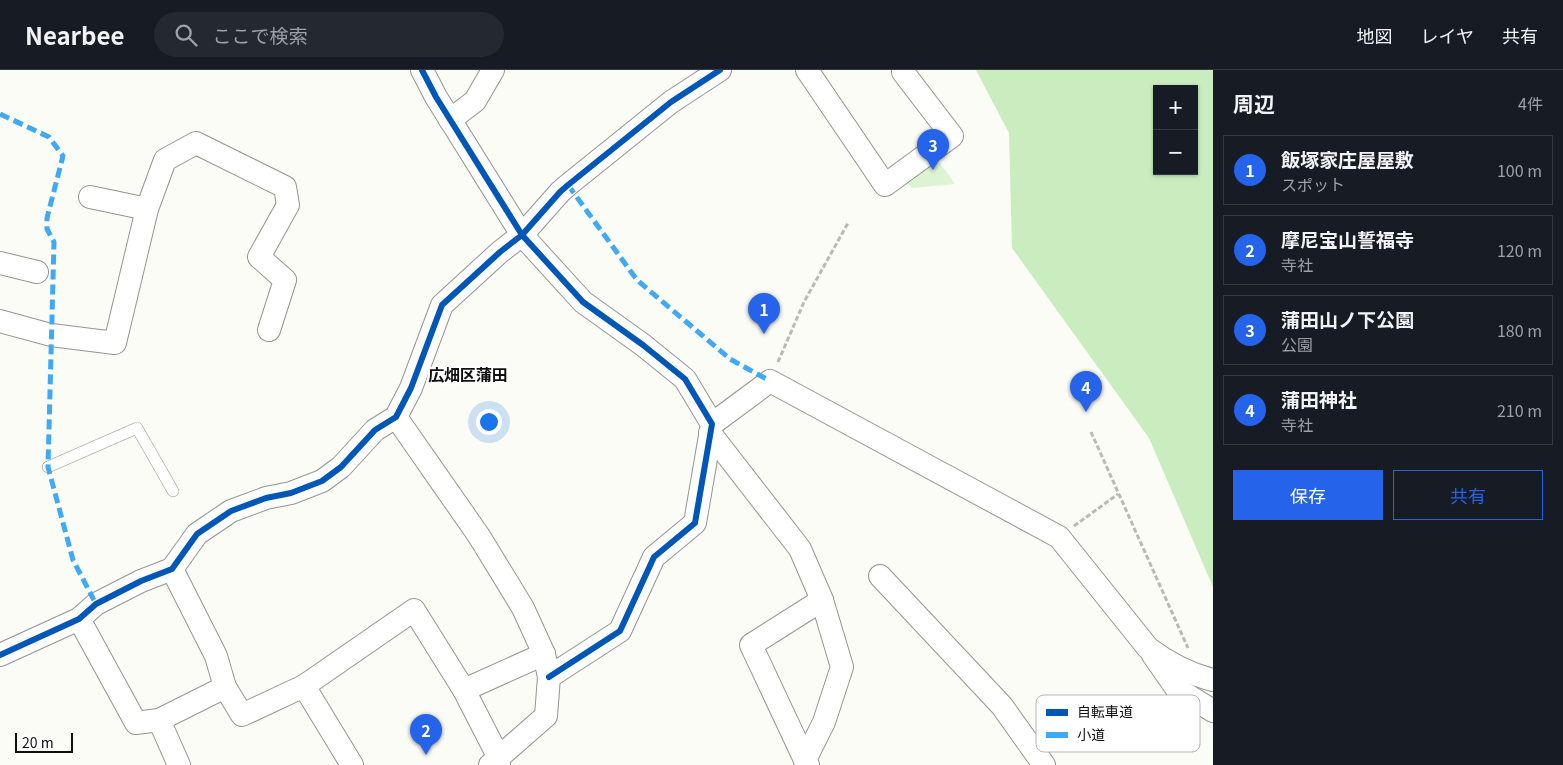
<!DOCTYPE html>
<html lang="ja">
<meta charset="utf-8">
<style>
:root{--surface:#171b24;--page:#242831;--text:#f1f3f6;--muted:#9ea1a6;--line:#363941;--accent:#2563eb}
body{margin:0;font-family:Georgia,"Noto Sans JP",serif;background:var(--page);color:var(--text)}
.controls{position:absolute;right:15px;top:15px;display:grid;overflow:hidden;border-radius:0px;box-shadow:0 1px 4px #0004}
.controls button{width:45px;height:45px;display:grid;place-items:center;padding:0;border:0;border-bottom:1px solid var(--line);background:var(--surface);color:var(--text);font:25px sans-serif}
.scale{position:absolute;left:15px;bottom:12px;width:58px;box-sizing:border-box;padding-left:5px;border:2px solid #0f0f0f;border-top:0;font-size:14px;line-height:18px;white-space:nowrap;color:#0f0f0f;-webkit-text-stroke:4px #fff;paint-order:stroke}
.you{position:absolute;left:488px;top:351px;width:18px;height:18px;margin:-12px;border:4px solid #fff;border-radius:50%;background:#1a73e8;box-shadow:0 0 0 8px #1a73e833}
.badge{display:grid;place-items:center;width:32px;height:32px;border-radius:50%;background:var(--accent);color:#fff;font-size:16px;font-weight:700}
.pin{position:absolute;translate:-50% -41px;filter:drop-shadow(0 1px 2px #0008)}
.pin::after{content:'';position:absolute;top:26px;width:18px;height:15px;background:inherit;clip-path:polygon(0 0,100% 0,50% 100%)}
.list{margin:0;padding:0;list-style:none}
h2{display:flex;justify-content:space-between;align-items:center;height:65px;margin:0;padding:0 20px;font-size:21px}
h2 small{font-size:16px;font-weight:400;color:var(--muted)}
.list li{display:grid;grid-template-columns:32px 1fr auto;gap:15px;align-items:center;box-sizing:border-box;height:70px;margin:0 10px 10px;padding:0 10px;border:1px solid var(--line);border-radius:0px}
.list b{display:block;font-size:19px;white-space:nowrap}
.list p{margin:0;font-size:16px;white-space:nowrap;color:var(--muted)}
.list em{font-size:16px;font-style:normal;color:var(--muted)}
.actions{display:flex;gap:10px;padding:15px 20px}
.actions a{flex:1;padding:11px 0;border:1px solid var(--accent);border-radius:0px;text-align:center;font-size:18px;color:var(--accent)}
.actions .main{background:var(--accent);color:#fff}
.icon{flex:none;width:28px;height:28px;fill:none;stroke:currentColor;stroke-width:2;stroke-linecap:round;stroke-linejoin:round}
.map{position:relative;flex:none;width:1213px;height:695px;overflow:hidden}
header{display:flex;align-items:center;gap:30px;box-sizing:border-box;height:70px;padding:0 25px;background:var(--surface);border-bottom:1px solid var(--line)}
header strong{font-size:24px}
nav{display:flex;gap:28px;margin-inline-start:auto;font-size:18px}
.search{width:350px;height:45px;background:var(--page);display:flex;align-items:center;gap:12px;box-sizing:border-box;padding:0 18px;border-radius:28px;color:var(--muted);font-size:19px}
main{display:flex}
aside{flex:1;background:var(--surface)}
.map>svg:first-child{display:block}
.green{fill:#ddf4d3}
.forest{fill:#caedc0;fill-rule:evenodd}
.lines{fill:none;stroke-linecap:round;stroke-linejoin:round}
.lane-casing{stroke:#959693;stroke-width:12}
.street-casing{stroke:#959693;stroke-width:24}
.path{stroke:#b9b9b8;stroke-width:3;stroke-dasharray:5 2.5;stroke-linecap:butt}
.lane{stroke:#fefffe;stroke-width:11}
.street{stroke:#fefffe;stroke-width:22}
.quiet{stroke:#3fa9f5;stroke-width:5;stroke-dasharray:10 5;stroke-linecap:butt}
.cycleway-casing{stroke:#fff;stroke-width:9}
.cycleway{stroke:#0057b8;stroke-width:6}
.labels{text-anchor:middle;stroke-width:5;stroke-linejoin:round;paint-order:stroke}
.quarter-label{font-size:16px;font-weight:bold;fill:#0f0f0f;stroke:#fff}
.key{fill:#fff;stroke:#b7b7b7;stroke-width:1}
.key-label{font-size:14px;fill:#0f0f0f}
</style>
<header>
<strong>Nearbee</strong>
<div class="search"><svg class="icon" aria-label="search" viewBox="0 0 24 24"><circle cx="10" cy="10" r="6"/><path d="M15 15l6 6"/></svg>ここで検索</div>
<nav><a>地図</a><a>レイヤ</a><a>共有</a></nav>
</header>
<main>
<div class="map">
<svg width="1213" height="695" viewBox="0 0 1213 695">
<rect width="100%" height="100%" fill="#fbfcf5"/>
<path class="green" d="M937,89L955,114L912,118L905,111Z"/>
<path class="forest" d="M976,0H1213V517L1149,368L1012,178L1009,63ZM1157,19H1194V101H1157Z"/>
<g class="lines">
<defs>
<path id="lane" d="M48,397L137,358L173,421"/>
<g id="street">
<path d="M422,0L436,27L522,165L583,232L643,275L685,309L712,354L695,453L654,487L620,561L549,607"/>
<path d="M807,0L885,115L952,66L903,2"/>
<path d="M450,50L475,31L493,0"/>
<path d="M90,127L147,139"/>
<path d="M0,193L37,202"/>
<path d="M0,251L51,265L115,273L147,139L165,90L196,73L285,117L288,135L259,187L285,210L269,260"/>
<path d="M396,347L479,466L523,538L544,584L549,607L546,646L490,695"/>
<path d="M712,354L770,311L1059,467L1148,578C1168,593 1189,604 1213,610"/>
<path d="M710,363L800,479L822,530L842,597L824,652L805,690L808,695"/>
<path d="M172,499L216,586L225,617L242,645L304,616"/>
<path d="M880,506L1002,636L1044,695"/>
<path d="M79,549L136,653L159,650L225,617"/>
<path d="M0,585L79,549L96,534L141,511L172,499L197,464L231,441L266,428L291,423L322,411L341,397L375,360L396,347L411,318L442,235L500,182L522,165L560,122L568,115L671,32L720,0"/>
<path d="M1153,585L1176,618L1213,641"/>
<path d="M159,650L179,695"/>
<path d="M805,690L751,575L822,530"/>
<path d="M352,695L304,616L414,540L464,620"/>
<path d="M499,695V688L464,620L544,584"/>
</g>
</defs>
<use href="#lane" class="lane-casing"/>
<use href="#street" class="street-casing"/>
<g class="path">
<path d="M778,292L804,232L848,153"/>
<path d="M1091,362L1188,578"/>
<path d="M1074,456L1118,424"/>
</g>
<use href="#lane" class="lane"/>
<use href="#street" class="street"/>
<g class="quiet">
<path d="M0,44L49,67L63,86L47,148V159L54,172L48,397L73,490L96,534"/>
<path d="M568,115L637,210L730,289L770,311"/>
</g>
<defs>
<g id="cycleway">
<path d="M422,0L436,27L522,165L583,232L643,275L685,309L712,354L695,453L654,487L620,561L549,607"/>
<path d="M0,585L79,549L96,534L141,511L172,499L197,464L231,441L266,428L291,423L322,411L341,397L375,360L396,347L411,318L442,235L500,182L522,165L560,122L568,115L671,32L720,0"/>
</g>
</defs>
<use href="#cycleway" class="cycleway-casing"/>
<use href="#cycleway" class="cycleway"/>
</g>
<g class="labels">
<g class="quarter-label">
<text x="468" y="311">広畑区蒲田</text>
</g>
</g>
<rect x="1036" y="625" width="164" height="57" rx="8" class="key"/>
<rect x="1046" y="639" width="22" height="7" fill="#0057b8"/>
<rect x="1046" y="662" width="22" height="6" fill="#3fa9f5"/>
<g class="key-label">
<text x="1077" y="647">自転車道</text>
<text x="1077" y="670">小道</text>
</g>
</svg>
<div class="controls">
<button>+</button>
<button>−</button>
</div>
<div class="scale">20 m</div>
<div class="you"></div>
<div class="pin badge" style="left:764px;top:264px">1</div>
<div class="pin badge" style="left:426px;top:685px">2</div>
<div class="pin badge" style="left:933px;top:100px">3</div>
<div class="pin badge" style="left:1086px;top:342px">4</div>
</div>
<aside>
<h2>周辺<small>4件</small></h2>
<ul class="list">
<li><span class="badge">1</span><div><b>飯塚家庄屋屋敷</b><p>スポット</p></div><em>100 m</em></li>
<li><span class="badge">2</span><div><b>摩尼宝山誓福寺</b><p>寺社</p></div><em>120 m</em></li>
<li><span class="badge">3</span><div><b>蒲田山ノ下公園</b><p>公園</p></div><em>180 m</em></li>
<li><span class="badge">4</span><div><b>蒲田神社</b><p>寺社</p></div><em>210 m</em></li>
</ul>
<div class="actions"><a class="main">保存</a><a>共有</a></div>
</aside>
</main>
